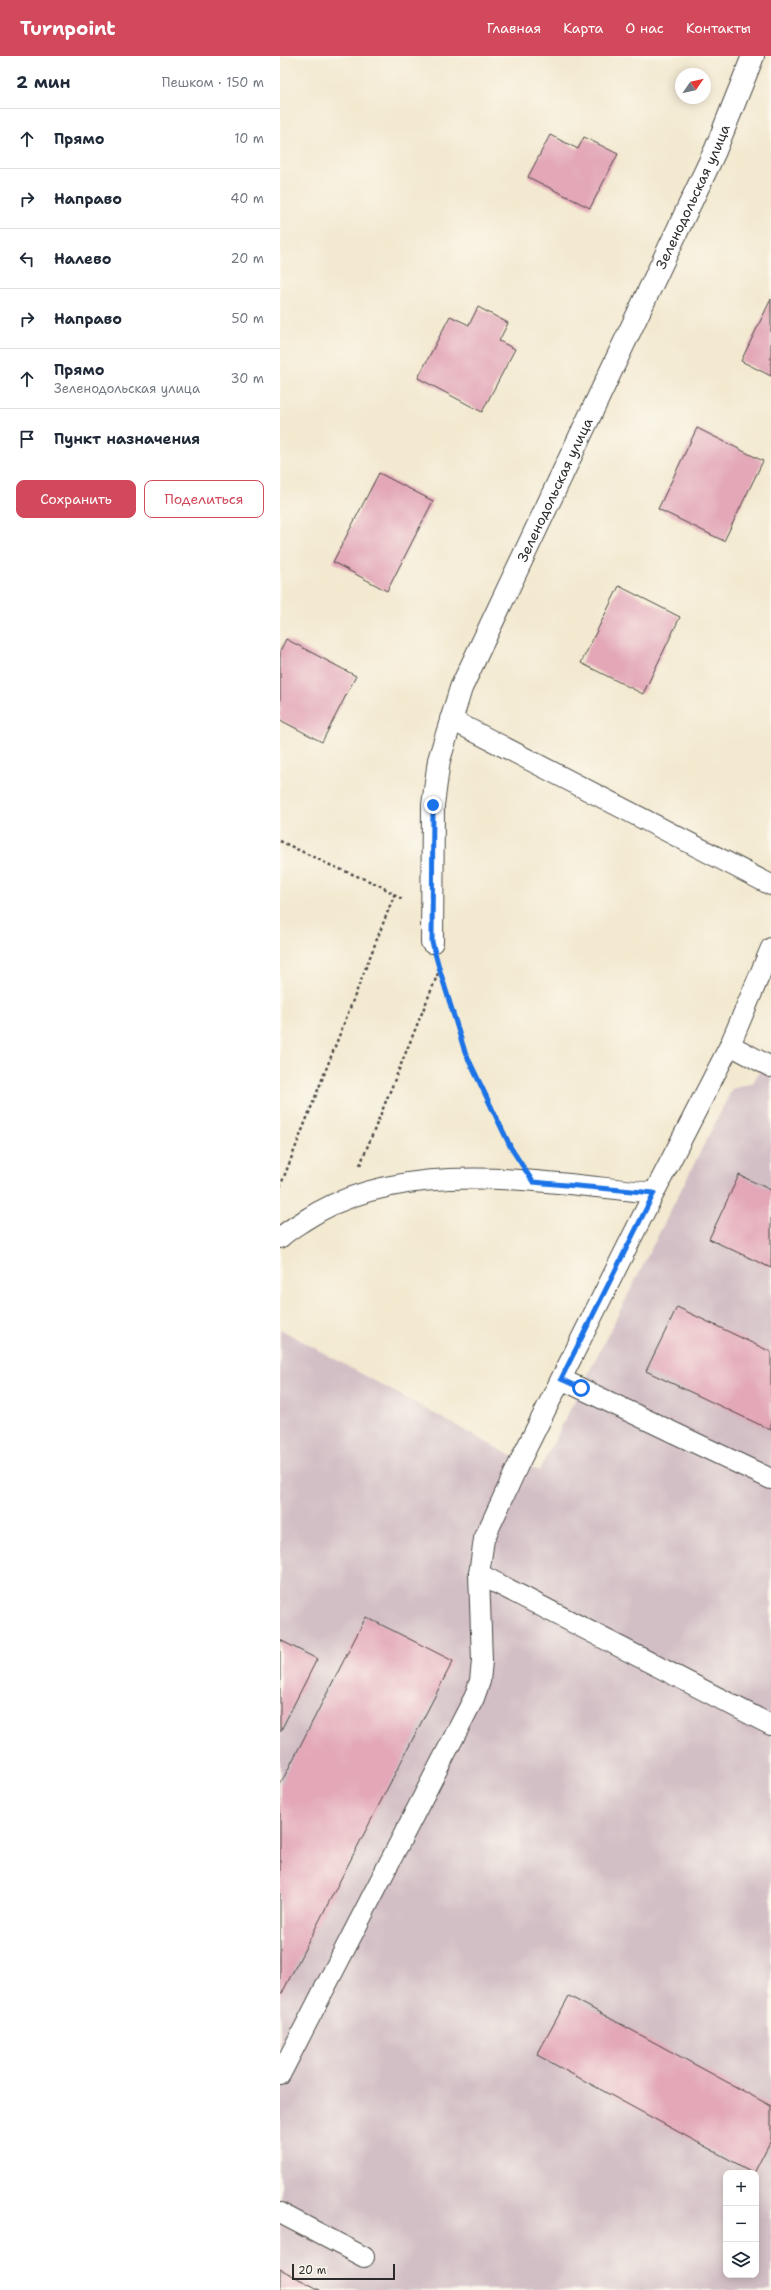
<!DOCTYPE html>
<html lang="ru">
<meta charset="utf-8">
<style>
:root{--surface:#fff;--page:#f6f6f7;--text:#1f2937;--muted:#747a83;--line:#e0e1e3;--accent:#d1495b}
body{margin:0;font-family:"Shantell Sans",sans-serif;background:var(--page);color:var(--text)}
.controls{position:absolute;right:12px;bottom:12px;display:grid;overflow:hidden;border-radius:8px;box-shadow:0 2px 10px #0003}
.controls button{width:36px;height:36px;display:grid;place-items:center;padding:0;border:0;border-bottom:1px solid var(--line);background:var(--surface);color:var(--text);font:20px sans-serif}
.compass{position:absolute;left:395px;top:12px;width:36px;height:36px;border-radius:50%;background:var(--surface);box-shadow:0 2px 10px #0003;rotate:56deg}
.scale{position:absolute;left:12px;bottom:10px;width:103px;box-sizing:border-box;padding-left:4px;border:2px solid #2b2b2b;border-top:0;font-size:11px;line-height:14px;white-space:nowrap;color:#2b2b2b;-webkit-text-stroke:3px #fbf7ec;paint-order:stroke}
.stop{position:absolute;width:12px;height:12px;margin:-9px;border:3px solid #1a73e8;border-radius:50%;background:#fff}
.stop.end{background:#1a73e8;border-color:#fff;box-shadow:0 1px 4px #0008}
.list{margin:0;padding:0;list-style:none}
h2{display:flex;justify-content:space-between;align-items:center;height:52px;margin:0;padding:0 16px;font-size:17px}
h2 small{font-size:13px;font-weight:400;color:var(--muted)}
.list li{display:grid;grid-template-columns:26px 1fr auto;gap:12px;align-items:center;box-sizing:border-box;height:60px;padding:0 16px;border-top:1px solid var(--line)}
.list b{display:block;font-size:15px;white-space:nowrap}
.list p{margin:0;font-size:13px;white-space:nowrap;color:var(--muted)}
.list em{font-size:13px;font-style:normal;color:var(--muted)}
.actions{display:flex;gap:8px;padding:12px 16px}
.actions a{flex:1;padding:9px 0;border:1px solid var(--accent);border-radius:8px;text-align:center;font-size:14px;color:var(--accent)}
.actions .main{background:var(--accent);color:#fff}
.icon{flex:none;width:22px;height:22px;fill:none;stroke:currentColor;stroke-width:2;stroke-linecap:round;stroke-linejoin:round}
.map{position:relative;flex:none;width:491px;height:2234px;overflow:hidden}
header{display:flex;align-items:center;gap:24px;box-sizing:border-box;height:56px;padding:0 20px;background:var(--accent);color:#fff}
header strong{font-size:19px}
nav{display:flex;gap:22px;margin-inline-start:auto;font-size:14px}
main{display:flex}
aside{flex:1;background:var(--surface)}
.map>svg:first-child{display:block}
.industrial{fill:#d2bec5;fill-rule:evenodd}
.building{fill:#e3a7b8}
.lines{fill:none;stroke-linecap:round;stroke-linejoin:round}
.service-casing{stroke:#494844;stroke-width:22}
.minor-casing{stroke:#494844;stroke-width:24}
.path{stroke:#494844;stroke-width:2.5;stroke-dasharray:3 3;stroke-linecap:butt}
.service{stroke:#fff;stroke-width:20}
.minor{stroke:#fff;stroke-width:22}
.route{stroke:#1a73e8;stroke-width:5}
.labels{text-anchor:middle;stroke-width:3;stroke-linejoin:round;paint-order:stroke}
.street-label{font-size:14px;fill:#2b2b2b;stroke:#fbf7ec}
</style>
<header>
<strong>Turnpoint</strong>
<nav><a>Главная</a><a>Карта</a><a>О нас</a><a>Контакты</a></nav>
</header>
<main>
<aside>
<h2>2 мин<small>Пешком · 150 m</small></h2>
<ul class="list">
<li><svg class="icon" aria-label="ahead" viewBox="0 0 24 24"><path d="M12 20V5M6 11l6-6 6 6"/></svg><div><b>Прямо</b></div><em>10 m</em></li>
<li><svg class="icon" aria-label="right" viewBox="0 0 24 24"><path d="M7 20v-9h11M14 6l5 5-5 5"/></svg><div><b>Направо</b></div><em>40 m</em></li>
<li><svg class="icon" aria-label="left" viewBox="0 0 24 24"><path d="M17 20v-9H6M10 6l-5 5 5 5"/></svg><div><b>Налево</b></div><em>20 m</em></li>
<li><svg class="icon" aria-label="right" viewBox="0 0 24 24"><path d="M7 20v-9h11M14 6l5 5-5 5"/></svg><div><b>Направо</b></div><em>50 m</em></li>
<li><svg class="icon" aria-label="ahead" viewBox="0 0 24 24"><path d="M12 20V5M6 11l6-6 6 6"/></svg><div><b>Прямо</b><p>Зеленодольская улица</p></div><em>30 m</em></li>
<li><svg class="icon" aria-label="arrive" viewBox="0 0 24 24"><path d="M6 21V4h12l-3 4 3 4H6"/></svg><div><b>Пункт назначения</b></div></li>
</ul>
<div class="actions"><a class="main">Сохранить</a><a>Поделиться</a></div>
</aside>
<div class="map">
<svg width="491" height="2234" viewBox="0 0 491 2234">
<rect width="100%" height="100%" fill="#fbf7ec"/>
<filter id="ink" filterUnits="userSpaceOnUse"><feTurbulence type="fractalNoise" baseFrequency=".025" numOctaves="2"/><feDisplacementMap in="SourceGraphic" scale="8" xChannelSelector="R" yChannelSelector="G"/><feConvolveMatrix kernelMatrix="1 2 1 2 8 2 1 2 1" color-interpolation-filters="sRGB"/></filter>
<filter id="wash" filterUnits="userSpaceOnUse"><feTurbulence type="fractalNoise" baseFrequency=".012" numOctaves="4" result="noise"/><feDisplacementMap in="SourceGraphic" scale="16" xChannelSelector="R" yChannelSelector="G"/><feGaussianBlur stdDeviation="0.9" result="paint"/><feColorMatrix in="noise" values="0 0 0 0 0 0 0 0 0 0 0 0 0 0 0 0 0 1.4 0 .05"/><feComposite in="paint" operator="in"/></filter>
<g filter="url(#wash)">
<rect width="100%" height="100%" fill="#f3e9d0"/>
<path class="industrial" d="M491,995V2234H0V1273L259,1415L452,1033L473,1027ZM446,2117H476V2219H446Z"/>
<g id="blocks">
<g class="building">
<path d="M270,79L298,93L304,81L338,98L310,152L248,121Z"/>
<path d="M491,243V320L461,305Z"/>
<path d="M198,251L228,267L219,285L235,293L202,356L138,322L170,260L189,269Z"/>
<path d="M417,372L483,405L444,485L378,453Z"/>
<path d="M99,417L153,445L107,535L53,506Z"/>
<path d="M339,530L400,561L363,638L301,607Z"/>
<path d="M6,583L76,620L42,686L0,664V595Z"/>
<path d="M459,1119L491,1134V1212L429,1183Z"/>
<path d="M397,1251L491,1296V1374L366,1315Z"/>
<path d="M86,1561L173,1605L0,1941V1729Z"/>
<path d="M0,1584L37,1603L0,1676Z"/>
<path d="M289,1940L491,2050V2084L474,2117L257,1999Z"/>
<path d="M0,2213L40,2234H0Z"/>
</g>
</g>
</g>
<g filter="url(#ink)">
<use href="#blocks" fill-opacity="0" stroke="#494844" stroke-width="1"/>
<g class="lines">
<defs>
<g id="service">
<path d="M170,663L491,829"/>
<path d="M450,989L491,1011"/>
<path d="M0,1182C7,1175 16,1170 25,1164C122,1099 265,1127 374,1137L450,989L491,892"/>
<path d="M281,1323L491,1423"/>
<path d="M199,1518L491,1669"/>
<path d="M0,2019L194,1642L200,1625L202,1605L199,1518L204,1483L240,1405L374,1137"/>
<path d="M0,2157L84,2201"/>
</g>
<g id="minor">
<path id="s1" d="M152,886L153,749L159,704L181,632L435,95L473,0"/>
</g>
</defs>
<use href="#service" class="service-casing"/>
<use href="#minor" class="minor-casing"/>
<g class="path">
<path d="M0,785L50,809L99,829L122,843"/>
<path d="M160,915L185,996L233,1095"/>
<path d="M80,1109L159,915"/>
<path d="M0,1131L115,837"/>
</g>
<use href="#service" class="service"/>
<use href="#minor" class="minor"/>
</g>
</g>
<g class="lines" filter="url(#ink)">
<path class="route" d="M153,749L152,886L160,915L185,996L231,1092L253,1126L374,1137L281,1323L301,1332"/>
</g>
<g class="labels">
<g class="street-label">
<text dy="5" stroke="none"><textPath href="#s1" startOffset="801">Зеленодольская улица</textPath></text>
<text dy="5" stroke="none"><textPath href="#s1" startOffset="477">Зеленодольская улица</textPath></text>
</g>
</g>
</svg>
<div class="controls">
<button>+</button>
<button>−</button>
<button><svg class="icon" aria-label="layers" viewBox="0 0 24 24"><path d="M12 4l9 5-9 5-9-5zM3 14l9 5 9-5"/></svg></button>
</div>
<svg class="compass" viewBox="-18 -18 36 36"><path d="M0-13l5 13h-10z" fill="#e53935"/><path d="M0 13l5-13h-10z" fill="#747a83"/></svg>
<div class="scale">20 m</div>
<div class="stop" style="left:301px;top:1332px"></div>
<div class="stop end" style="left:153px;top:749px"></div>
</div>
</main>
